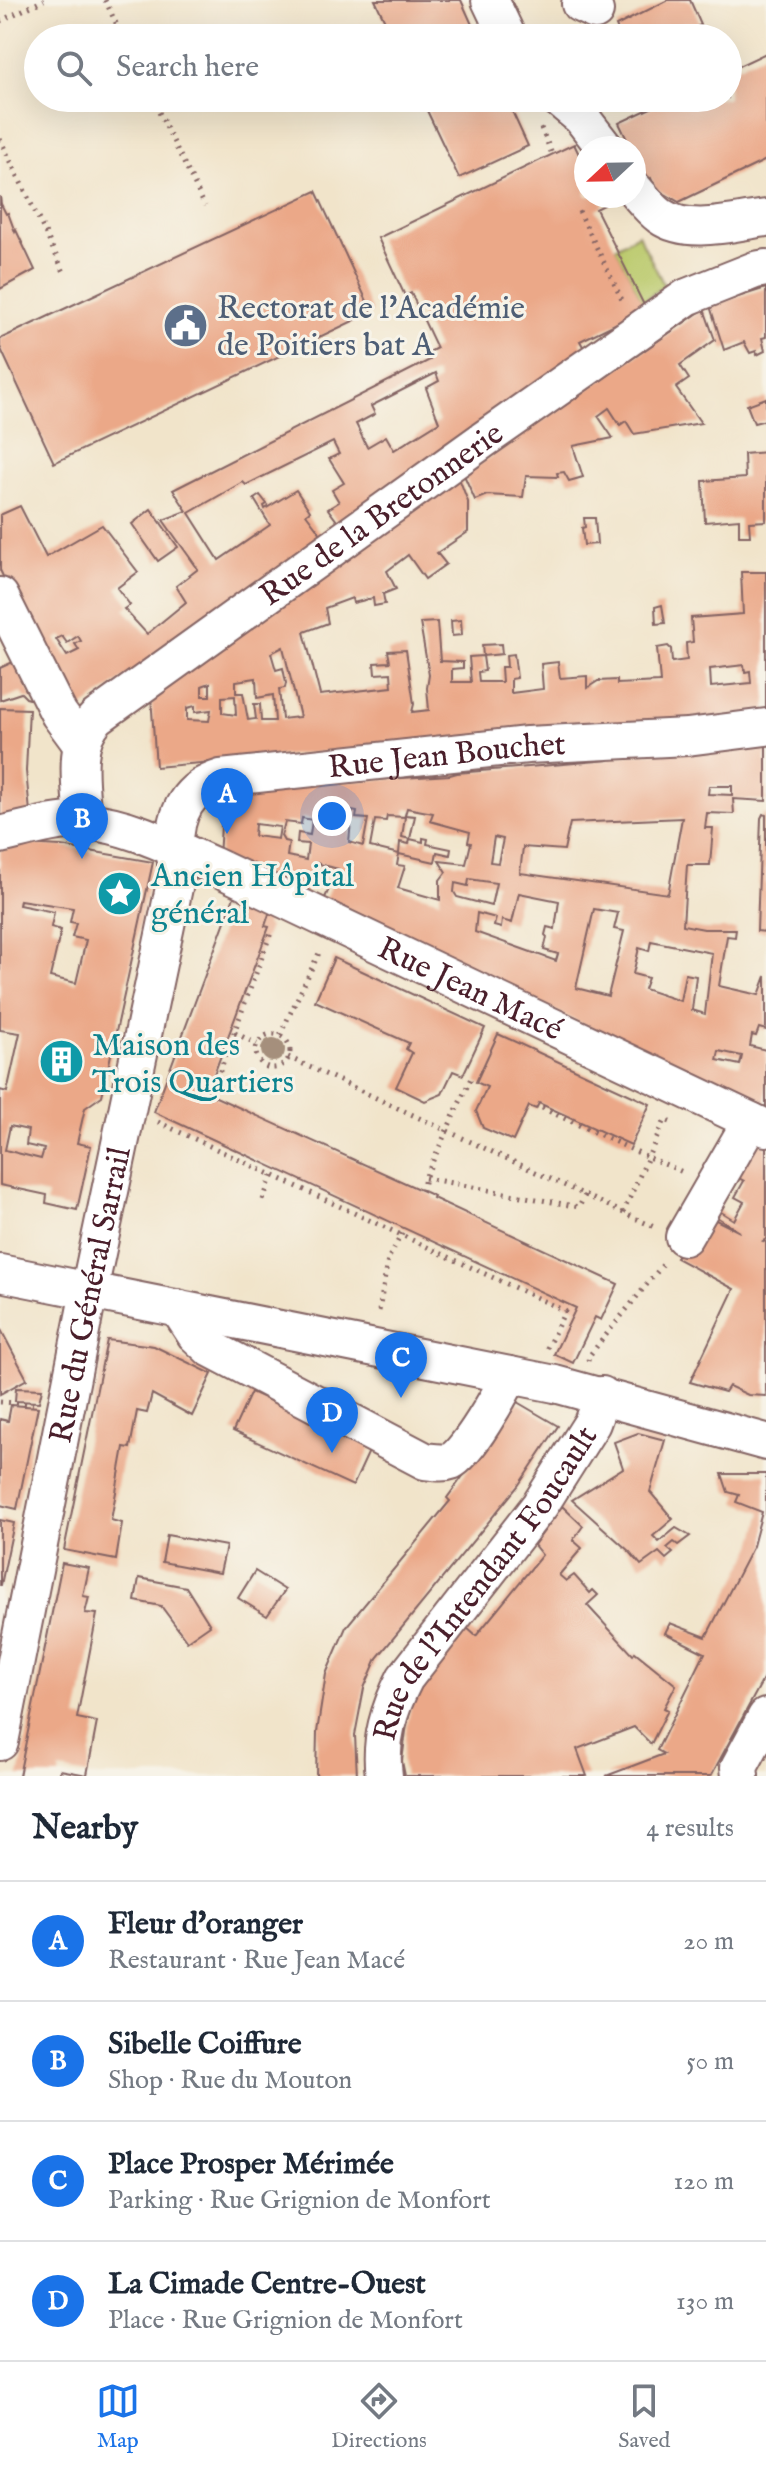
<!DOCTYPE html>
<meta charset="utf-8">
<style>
:root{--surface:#fff;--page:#f2f2f3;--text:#1f2937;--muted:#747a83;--line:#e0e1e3;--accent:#1a73e8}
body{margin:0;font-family:"IM FELL English",serif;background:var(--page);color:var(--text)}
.compass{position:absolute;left:574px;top:136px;width:72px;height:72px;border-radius:50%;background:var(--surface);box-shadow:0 8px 32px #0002;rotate:248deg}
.you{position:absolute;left:332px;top:816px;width:28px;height:28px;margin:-20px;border:6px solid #fff;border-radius:50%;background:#1a73e8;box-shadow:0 0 0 12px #1a73e833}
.badge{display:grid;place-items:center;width:52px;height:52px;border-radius:50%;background:var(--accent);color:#fff;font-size:26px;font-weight:700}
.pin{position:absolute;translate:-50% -66px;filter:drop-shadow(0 2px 4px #0008)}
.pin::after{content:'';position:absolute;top:42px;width:28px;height:24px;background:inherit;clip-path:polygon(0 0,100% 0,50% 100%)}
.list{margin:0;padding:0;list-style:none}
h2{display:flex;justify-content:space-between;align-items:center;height:104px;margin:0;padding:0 32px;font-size:34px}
h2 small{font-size:26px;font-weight:400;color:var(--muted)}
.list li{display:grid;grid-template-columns:52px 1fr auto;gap:24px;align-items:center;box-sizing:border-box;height:120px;padding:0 32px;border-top:2px solid var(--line)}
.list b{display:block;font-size:30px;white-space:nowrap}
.list p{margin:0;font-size:26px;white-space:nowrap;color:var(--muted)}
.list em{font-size:26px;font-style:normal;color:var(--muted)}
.icon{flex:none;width:44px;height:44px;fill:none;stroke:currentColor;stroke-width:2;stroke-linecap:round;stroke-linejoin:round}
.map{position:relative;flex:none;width:766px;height:1776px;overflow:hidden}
.search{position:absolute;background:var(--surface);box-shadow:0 8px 32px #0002;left:24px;right:24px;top:24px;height:88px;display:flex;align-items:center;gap:20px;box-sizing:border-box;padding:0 28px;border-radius:44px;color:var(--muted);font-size:30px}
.sheet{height:584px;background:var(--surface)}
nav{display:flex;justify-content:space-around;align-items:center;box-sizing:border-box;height:112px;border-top:2px solid var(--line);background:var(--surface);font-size:22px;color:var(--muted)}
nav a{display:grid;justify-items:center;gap:4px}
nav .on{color:var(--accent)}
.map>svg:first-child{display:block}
.green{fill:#bac96b;stroke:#82744b;stroke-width:2}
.building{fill:#eba888;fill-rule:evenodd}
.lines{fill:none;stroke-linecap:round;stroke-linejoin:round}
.minor-casing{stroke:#846463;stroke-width:40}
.path{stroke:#846463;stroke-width:5;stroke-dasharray:2 6;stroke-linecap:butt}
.minor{stroke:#fff;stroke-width:36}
.tree{fill:#a58f7b}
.labels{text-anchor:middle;stroke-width:6;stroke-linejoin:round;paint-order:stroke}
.service-label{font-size:32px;fill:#4e5e75;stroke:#f7f3e8;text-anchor:start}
.street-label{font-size:32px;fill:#4a1f2b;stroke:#f7f3e8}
.culture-label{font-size:32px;fill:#0d838f;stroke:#f7f3e8;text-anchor:start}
</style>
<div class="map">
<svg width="766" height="1776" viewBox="0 0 766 1776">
<rect width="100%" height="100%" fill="#f7f3e8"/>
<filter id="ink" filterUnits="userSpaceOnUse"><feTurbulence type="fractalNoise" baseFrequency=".0125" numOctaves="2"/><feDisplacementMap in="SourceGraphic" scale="16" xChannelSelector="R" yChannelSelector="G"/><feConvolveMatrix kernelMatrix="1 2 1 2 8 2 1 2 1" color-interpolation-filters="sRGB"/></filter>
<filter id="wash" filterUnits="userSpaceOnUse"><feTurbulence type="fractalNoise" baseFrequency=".006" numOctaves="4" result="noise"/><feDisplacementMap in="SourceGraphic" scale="32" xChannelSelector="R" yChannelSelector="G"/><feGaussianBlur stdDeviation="1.8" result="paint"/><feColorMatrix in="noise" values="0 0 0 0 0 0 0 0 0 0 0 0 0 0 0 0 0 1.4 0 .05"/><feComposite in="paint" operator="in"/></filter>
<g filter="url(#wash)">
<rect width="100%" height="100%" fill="#f1e4ca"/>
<path class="green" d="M638,234L664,285L642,302L615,248Z"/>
<g id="blocks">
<g class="building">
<path d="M375,0H461L478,38H393Z"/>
<path d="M668,0H690L701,25L673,38H621L616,26Z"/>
<path d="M766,53V160L679,202L655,188L651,178L647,181L634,153V148H631L619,123L672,98H728V71Z"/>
<path d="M421,98H506L528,146L459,178Z"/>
<path d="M574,144L586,169V196H599L604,205L596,209L646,309L580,341L586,352L340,525L328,509L339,502L332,490L344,483L329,459L339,454L333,442L246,485L243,482L189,513L219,560L270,525L254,499L260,495L267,504L264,506L265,509L296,490L310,511L306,514L324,538L73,714L35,645L0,570V515L20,506L46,557L102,525L138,572L117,588L130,605L124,609L147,634L186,602L176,586L198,569L163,520L187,511L173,490L430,360L427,353L437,348L411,293L405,296L378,238ZM436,373L439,381L426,388L439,422L394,450L386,436L367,447L356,424L375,414L371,406ZM62,636L67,643L78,636L81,641L75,644L79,650L67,656L56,639Z"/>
<path d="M316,191L372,312L54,463L0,347V339Z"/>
<path d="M0,196L1,204L6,214L8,213L15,232L16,230L35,270L0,289Z"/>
<path d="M766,288V337L762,338L765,351L757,355L756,351L750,353L744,342L724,350L710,306Z"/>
<path d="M704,309L715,340L680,365L689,379L676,388L701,423L634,434L626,421L620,425L609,408L598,416L613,438L573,446L583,477L569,481L564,472L557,473L558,477L526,476L523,497L487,495L475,500L464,475Z"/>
<path d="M766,398V420L754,423L747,405Z"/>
<path d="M766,452V521L749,522L750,536H739V519L705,522L703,481L745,478L744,454Z"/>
<path d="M459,478L468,502V532L437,553L446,564L425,579L408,555L387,571L396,589L383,594L385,604L374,606L373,598L353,603L352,598L325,608L328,623L304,632L320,695L392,687L391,673L375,674L374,663L390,662L388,651L406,650L414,704L412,712L429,710L427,688L429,675L420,623L437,622L440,661L463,662V668L452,669V682H471L469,657L483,656L485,671L478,672L479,682H502L501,667H507L506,655L514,654L517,678L511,679V693L543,689L541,664L558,662L560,678L587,676V688L598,681L617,680V684L660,682L657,648L668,646L671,649L672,662L687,660L686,643L693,642L691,618L743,614L741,572H766V713L156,767L151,696ZM283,647L300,717L282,719L279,689L285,688L286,683L283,668L276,670L271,653ZM744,665L745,672L750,671L751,683L711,687L710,669ZM256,678L257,698L273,695L275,721H261L260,704H254L256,719L248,720L243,693H236V681ZM210,683V696H202V686ZM235,696L236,715L222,713V697ZM195,706V712L211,710L209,721L187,720V708Z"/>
<path d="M151,509L178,547L158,561L132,524Z"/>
<path d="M584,518H595L597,544L584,545L582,528L585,527Z"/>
<path d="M662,605L665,623L656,624L655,607Z"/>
<path d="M461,620L462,635L452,636L451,621Z"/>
<path d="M501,644L502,654L483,656L482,645Z"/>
<path d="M15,661L33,700L26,698L21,693L0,700V668Z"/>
<path d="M0,708L29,709L26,771L30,812L0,819Z"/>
<path d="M766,742V801L733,799L734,814L707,813L705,828H713L710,865H687L683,925L704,929H736L735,937L727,936L719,986L759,995L766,976V1030L759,1028L756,1036L752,1035L750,1046L766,1050V1112L324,900L338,869L316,863L306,893L219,857L223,794L308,784L450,775L457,773L552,765L609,760L610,757ZM709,786H732V795L708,794ZM407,808L433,813L430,821L470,832L468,842L471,843L466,864L439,861L446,872L440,880V900L398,888L405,866L397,865L399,854L435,862L437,852L450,855L451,849L427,844L428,839L423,838V842L410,839L409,844L400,842L399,854L370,847L375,820L386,821L387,816L405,817L402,837L410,839L415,816L405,815ZM352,811L357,812L356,818L368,819L363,846L349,842ZM302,818L312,820L310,835L298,833L297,843L308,844L306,860L287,856L289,842L284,841L281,836L285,822L301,824ZM682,818L668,894L520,873L523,847L564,850L570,823ZM255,824L280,827L278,839L254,836ZM494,837L503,839L498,863L490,862ZM469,879L496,883L491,906L457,897L454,892L455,883L468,886ZM519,893L559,901L555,929L547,927L545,935L547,937L544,950L558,954L556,961L475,932L477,913L496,918L494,926L501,928L502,920L512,923ZM594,909L618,913L614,929L624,931L608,996L576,988ZM651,941L712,953L705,1014L692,1010L696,976L685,974L680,1001L644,989L648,978L633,974L639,948L649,951ZM719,1051L742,1056L740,1065L717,1060Z"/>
<path d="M763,814L766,815V932L757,931L761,818Z"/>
<path d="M25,844L61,846L153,862L102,1096L85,1108L77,1143L91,1146L77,1210L46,1203L47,1195L0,1185V1090L7,1092L20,1033L0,1030V850ZM20,900L73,908L70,922L76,923L72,937L86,940L76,983L50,977L61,930L51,927L54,912L19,905ZM10,1126L28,1130L26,1145L44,1149L41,1159L5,1150Z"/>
<path d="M237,889L272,905L265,926L269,927L207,1093L434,1196L433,1198L618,1284L601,1320L595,1317L573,1363L554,1354L576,1308L154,1112Z"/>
<path d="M334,958L485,1028L463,1075L453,1071L442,1094L425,1101L396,1087L412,1053L406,1049L409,1043L315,1001Z"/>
<path d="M498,1034L650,1104L631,1145L539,1103L536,1109L529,1106L513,1141L483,1128L476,1111L487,1087L476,1082Z"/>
<path d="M759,1142L766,1146V1239L763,1241L766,1242V1396L748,1395L729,1386L725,1392L690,1382L734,1289L676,1258L706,1215L740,1232L709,1212L713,1207L734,1220L744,1202L735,1197L744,1181L735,1176Z"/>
<path d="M0,1328L27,1379L0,1394Z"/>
<path d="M107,1340L154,1346L212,1374L192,1416L152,1394L147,1413L137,1411L130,1448L124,1447L111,1520L122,1523L116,1560L64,1550Z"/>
<path d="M16,1388L42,1389L39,1402L15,1401Z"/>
<path d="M251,1392L371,1447L353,1486L233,1431Z"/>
<path d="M517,1402L558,1426L518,1486L377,1658L364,1688L355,1735L357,1776H316L317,1732L326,1674L346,1627L450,1501L447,1498Z"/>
<path d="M11,1405L38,1407L17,1509L0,1505V1419L8,1421Z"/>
<path d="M638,1433L665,1440L650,1492L673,1519L653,1536L659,1542L676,1528L690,1536L678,1545L674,1542L667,1548L673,1553L666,1559L659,1552L641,1565L630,1552L572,1500L623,1468L614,1442Z"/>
<path d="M722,1474H766V1674L711,1776H606L664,1754L657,1750L705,1653L665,1633L670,1623L706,1637L753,1546L762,1512L736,1502L739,1495L728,1492Z"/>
<path d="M562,1506L583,1526L573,1540L582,1548L559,1575L566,1581L574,1575L590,1593L593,1590L598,1595L587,1605L633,1655L635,1652L676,1685L664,1708L668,1710L651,1744L634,1727L577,1749L587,1776H405L402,1761L406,1731L411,1705L418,1692L466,1627L476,1636L542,1555L534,1545Z"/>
<path d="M0,1520L14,1523L1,1585H0Z"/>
<path d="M167,1535L226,1546L220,1573L162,1562Z"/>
<path d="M62,1563L89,1568L83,1596L89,1597L85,1613L97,1614L77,1718L97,1722L87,1775L60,1770L59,1776H19Z"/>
<path d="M255,1571L285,1590L267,1616L238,1598Z"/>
<path d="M139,1578L186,1587L210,1625L187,1641L161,1606L135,1601Z"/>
</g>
</g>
</g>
<g filter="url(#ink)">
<use href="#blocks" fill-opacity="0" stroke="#846463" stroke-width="2"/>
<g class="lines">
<defs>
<g id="minor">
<path d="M490,0L508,38"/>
<path d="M580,4L595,11"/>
<path d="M558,98L581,117L605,148"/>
<path d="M634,189C642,198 650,209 660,216C688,236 735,222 766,218"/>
<path d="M0,596L59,714L81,744"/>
<path id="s1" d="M83,821C81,787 71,743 97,717L483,440L687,297L755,270L766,268"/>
<path id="s2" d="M0,835C26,829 58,819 85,821C131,825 173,848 214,866L766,1128"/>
<path d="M684,1237L751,1121"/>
<path d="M0,1273L555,1384L766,1442"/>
<path d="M178,1308L195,1334L210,1348L425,1461C434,1462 443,1464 451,1461C468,1453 501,1393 510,1375"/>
<path id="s3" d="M0,1742L89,1291L176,878C178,866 174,858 175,846C175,812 188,788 221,778L527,745L687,737L766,727"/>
<path id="s4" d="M384,1776C379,1740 389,1709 405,1678L540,1505L592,1423L602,1395"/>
<path d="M740,1776L739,1767L766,1717"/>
</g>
</defs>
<use href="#minor" class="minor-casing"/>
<g class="path">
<path d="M105,0L123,38"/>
<path d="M0,21L44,0"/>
<path d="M152,98L205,206"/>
<path d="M541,128L552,154"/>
<path d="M0,139L65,274"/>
<path d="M579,211L624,304"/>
<path d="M235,1033L257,1044"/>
<circle cx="273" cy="1051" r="17"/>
<path d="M280,1035L319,953"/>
<path d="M288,1057L654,1227"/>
<path d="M217,1079L272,930"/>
<path d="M542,1108L648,1157L623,1213"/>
<path d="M158,1122L565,1311L547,1348"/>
<path d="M670,1122L665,1120L648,1157L685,1173"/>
<path d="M425,1178L579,1207L585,1195"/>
<path d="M422,1191L425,1178L471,1078"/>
<path d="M263,1200L272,1175"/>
<path d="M379,1311L388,1259L404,1230"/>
<path d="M588,1361L589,1356L665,1262"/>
<path d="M0,1402L33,1404"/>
</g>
<use href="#minor" class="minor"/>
</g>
<circle class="tree" cx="273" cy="1050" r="12"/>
</g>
<defs>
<symbol id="civic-disc" viewBox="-11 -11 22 22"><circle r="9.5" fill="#5c6f8a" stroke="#f7f3e8"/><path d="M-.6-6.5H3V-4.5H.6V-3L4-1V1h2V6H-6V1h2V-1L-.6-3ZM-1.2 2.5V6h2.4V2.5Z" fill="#fff"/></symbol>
<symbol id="sight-disc" viewBox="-11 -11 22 22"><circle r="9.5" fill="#0f9aa8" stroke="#f7f3e8"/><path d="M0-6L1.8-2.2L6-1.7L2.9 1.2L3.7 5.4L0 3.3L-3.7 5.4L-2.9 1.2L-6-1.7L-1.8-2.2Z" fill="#fff"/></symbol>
<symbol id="building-disc" viewBox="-11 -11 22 22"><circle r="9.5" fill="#0f9aa8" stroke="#f7f3e8"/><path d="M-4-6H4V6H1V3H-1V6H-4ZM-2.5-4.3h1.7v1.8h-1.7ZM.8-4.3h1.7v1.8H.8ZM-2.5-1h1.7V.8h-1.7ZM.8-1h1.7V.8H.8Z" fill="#fff"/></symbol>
</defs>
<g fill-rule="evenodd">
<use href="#civic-disc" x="160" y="300" width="51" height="51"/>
<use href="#sight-disc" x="94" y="868" width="51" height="51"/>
<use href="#building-disc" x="36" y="1036" width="51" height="51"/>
</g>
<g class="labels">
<g class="service-label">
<text x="217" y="318">Rectorat de l'Académie<tspan x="217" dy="37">de Poitiers bat A</tspan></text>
</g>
<g class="street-label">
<text dy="11" stroke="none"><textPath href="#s1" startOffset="458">Rue de la Bretonnerie</textPath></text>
<text dy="11" stroke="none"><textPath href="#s3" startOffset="1230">Rue Jean Bouchet</textPath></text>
<text dy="11" stroke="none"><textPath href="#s2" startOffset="508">Rue Jean Macé</textPath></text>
<text dy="11" stroke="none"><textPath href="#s3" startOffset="456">Rue du Général Sarrail</textPath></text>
<text dy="11" stroke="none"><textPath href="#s4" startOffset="224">Rue de l'Intendant Foucault</textPath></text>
</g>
<g class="culture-label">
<text x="151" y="886">Ancien Hôpital<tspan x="151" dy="37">général</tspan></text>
<text x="92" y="1055">Maison des<tspan x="92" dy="37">Trois Quartiers</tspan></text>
</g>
</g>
</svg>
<svg class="compass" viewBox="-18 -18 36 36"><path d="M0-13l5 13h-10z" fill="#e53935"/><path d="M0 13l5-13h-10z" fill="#747a83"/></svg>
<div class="you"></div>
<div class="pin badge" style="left:227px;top:834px">A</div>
<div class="pin badge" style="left:82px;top:859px">B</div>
<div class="pin badge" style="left:401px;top:1398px">C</div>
<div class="pin badge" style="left:332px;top:1453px">D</div>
<div class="search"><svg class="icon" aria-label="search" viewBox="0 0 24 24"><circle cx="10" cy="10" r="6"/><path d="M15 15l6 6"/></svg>Search here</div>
</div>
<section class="sheet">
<h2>Nearby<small>4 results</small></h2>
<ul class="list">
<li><span class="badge">A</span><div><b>Fleur d'oranger</b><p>Restaurant · Rue Jean Macé</p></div><em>20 m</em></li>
<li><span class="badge">B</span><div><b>Sibelle Coiffure</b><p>Shop · Rue du Mouton</p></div><em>50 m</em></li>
<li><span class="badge">C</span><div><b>Place Prosper Mérimée</b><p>Parking · Rue Grignion de Monfort</p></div><em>120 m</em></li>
<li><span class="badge">D</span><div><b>La Cimade Centre-Ouest</b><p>Place · Rue Grignion de Monfort</p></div><em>130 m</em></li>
</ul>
</section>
<nav>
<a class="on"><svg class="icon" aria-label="map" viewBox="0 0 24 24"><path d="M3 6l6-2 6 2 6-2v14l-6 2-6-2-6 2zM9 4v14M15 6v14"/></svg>Map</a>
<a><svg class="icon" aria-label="directions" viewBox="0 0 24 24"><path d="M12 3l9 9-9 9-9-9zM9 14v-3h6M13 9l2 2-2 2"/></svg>Directions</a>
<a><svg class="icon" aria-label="saved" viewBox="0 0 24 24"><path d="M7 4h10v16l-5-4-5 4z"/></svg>Saved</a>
</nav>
